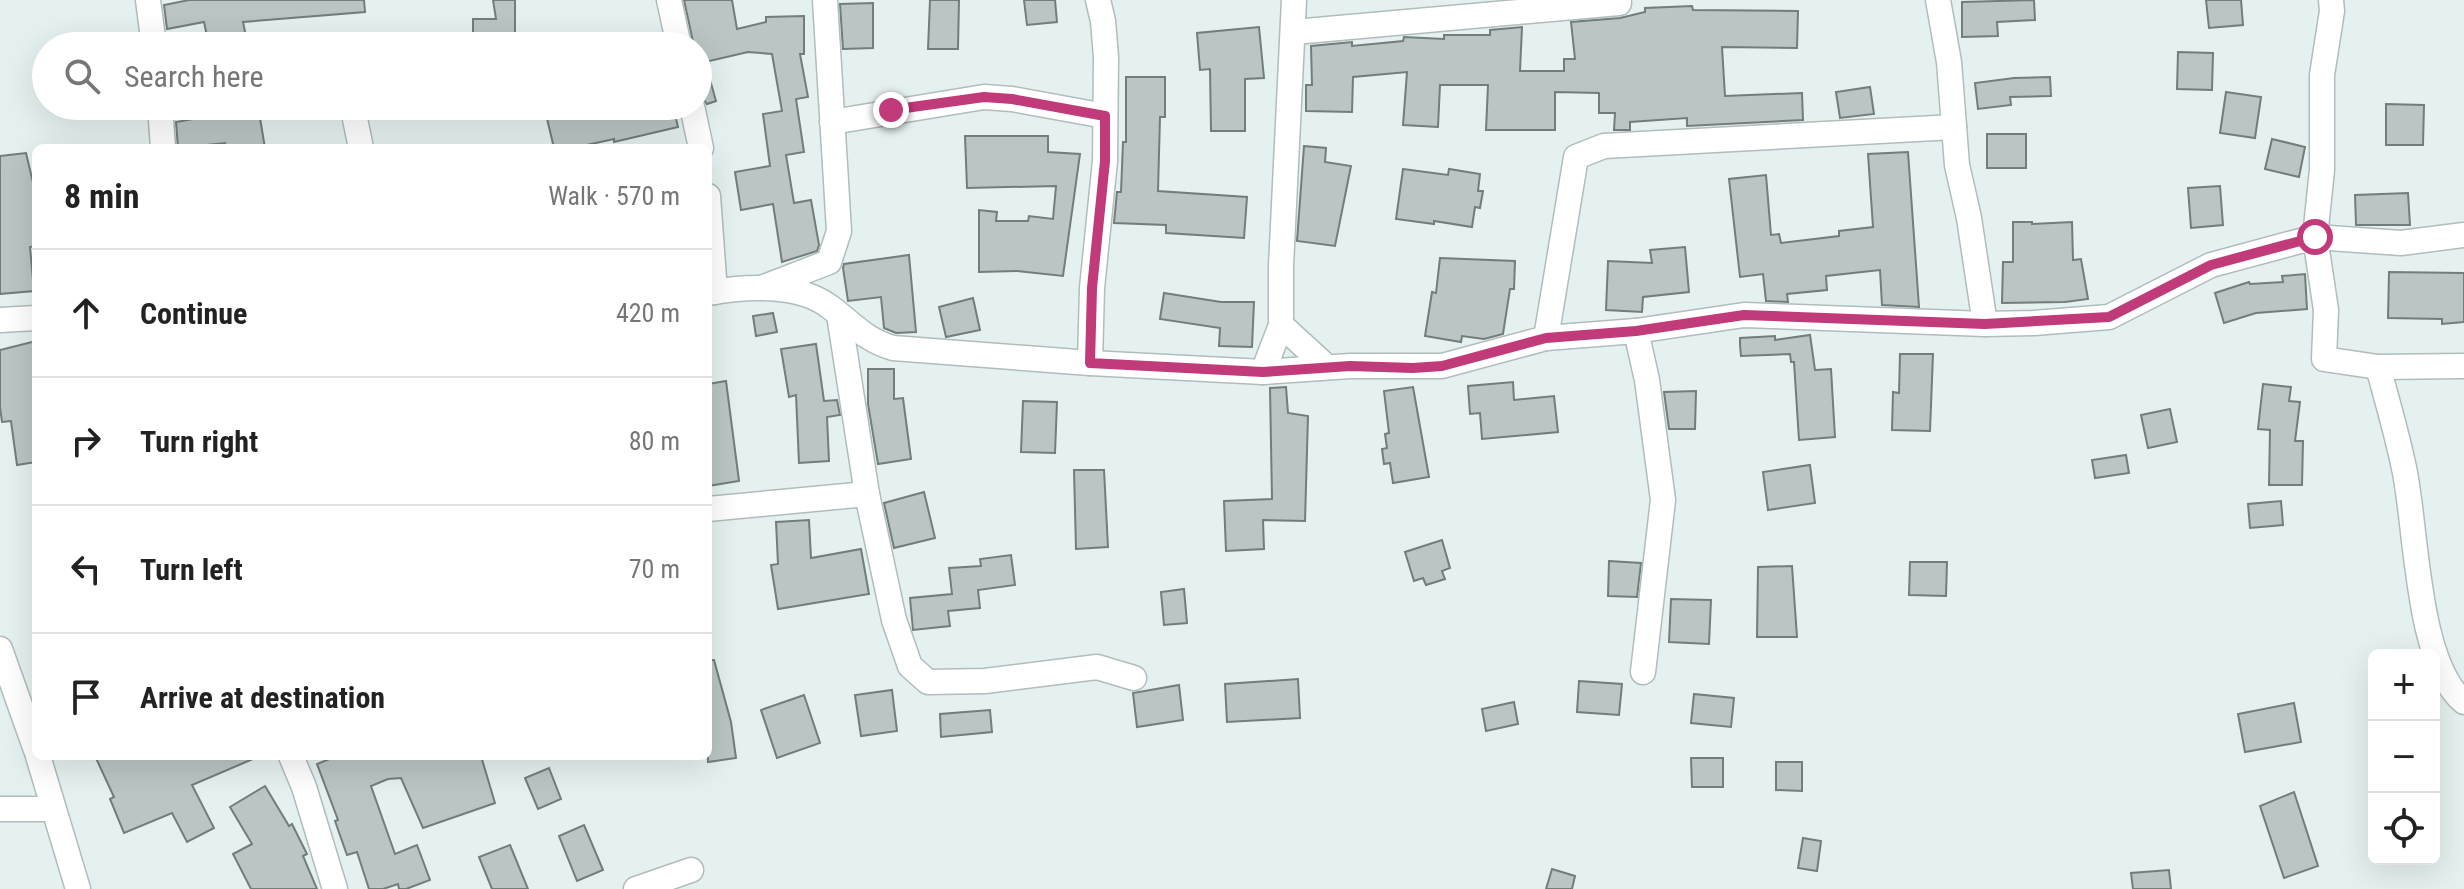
<!DOCTYPE html>
<meta charset="utf-8">
<style>
:root{--surface:#fff;--page:#f6f6f6;--text:#222;--muted:#767676;--line:#e0e0e0}
body{margin:0;font-family:"Roboto Condensed",sans-serif;background:var(--page);color:var(--text)}
.controls{position:absolute;right:24px;bottom:24px;display:grid;overflow:hidden;border-radius:12px;box-shadow:0 8px 32px #0002}
.controls button{width:72px;height:72px;display:grid;place-items:center;padding:0;border:0;border-bottom:2px solid var(--line);background:var(--surface);color:var(--text);font:40px sans-serif}
.stop{position:absolute;width:24px;height:24px;margin:-18px;border:6px solid #c13a79;border-radius:50%;background:#fff}
.stop.end{background:#c13a79;border-color:#fff;box-shadow:0 2px 8px #0008}
.list{margin:0;padding:0;list-style:none}
h2{display:flex;justify-content:space-between;align-items:center;height:104px;margin:0;padding:0 32px;font-size:34px}
h2 small{font-size:26px;font-weight:400;color:var(--muted)}
.list li{display:grid;grid-template-columns:52px 1fr auto;gap:24px;align-items:center;box-sizing:border-box;height:128px;padding:0 32px;border-top:2px solid var(--line)}
.list b{display:block;font-size:30px;white-space:nowrap}
.list em{font-size:26px;font-style:normal;color:var(--muted)}
.icon{flex:none;width:44px;height:44px;fill:none;stroke:currentColor;stroke-width:2;stroke-linecap:round;stroke-linejoin:round}
.map{position:relative;flex:none;width:2464px;height:889px;overflow:hidden}
.search{position:absolute;background:var(--surface);box-shadow:0 8px 32px #0002;left:32px;top:32px;width:680px;height:88px;display:flex;align-items:center;gap:20px;box-sizing:border-box;padding:0 28px;border-radius:44px;color:var(--muted);font-size:30px}
.panel{position:absolute;background:var(--surface);box-shadow:0 8px 32px #0002;left:32px;top:144px;width:680px;height:616px;border-radius:12px}
.map>svg:first-child{display:block}
.building{fill:#bac5c4;stroke:#727d7c;stroke-width:2}
.lines{fill:none;stroke-linecap:round;stroke-linejoin:round}
.minor-casing{stroke:#b1bcbc;stroke-width:27}
.minor{stroke:#fff;stroke-width:24}
.route{stroke:#c13a79;stroke-width:10}
</style>
<div class="map">
<svg width="2464" height="889" viewBox="0 0 2464 889">
<rect width="100%" height="100%" fill="#e5f1f0"/>
<g class="building">
<path d="M189,0H364L365,12L243,22L248,46H209L204,22L167,29L164,5Z"/>
<path d="M493,0H515V46H473V19H496Z"/>
<path d="M684,0H732L737,29L766,22V17L804,16V54H800L808,97L796,99L804,152L786,155L794,203L811,200L819,245L817,251L782,262L773,204L741,210L735,172L770,166L763,114L782,111L772,54L748,52L705,62L716,101L707,104L698,92V46H694Z"/>
<path d="M930,0H959L958,49H928Z"/>
<path d="M1024,0H1055L1057,22L1027,25Z"/>
<path d="M2034,0L2035,20L1997,22L1998,36L1962,37V2Z"/>
<path d="M2206,0H2241L2243,25L2209,28Z"/>
<path d="M873,3V48L843,49L840,4Z"/>
<path d="M1692,6L1693,10L1798,11L1797,48L1722,47L1725,96L1802,93L1803,120L1687,126V118L1630,122V130H1614L1615,113H1599V93L1555,92V130H1486L1488,85H1440L1438,127L1403,125L1407,72L1353,77L1352,112L1306,111V85H1312L1311,46L1352,42V46L1403,41L1404,37L1444,39V35H1490V30L1522,27L1520,71H1564V59H1575L1571,22L1620,18L1645,12V8Z"/>
<path d="M1259,27L1264,78L1245,79V131H1211L1210,69L1200,70L1197,33Z"/>
<path d="M2178,52L2213,53L2212,90L2177,89Z"/>
<path d="M1126,77H1165V117H1160L1158,191L1247,197L1244,238L1166,233V225L1114,223L1117,192H1121L1123,142H1126Z"/>
<path d="M2050,77L2051,96L2010,97L2011,105L1978,109L1975,83L2014,78Z"/>
<path d="M1870,87L1874,114L1840,118L1836,92Z"/>
<path d="M2226,92L2261,97L2255,138L2220,133Z"/>
<path d="M2386,104L2424,105L2423,145H2386Z"/>
<path d="M190,106H258L265,148H226L225,143L178,148L176,122L193,119Z"/>
<path d="M544,106H673L678,127L614,142V139L573,148H554Z"/>
<rect x="1987" y="134" width="39" height="34"/>
<path d="M965,136H1048V152L1080,154L1063,276L1017,271L979,272V210L997,212L996,221H1028L1029,216L1053,219L1056,186L967,188Z"/>
<path d="M2272,139L2305,147L2299,177L2265,169Z"/>
<path d="M1304,146L1326,148L1325,162L1351,166L1335,246L1297,241Z"/>
<path d="M1908,152L1919,307L1882,305L1880,270L1826,276L1827,290L1787,294L1788,302L1766,301L1763,274L1740,277L1729,179L1766,175L1771,235L1779,234L1781,243L1839,236V231L1873,227L1868,154Z"/>
<path d="M26,153L36,195V246L30,247L34,291L0,294V156Z"/>
<path d="M1403,169L1448,175L1449,169L1480,174L1478,191H1483L1480,208L1475,207L1472,227L1434,221V224L1396,219Z"/>
<path d="M2220,186L2223,225L2191,228L2188,188Z"/>
<path d="M2408,193L2410,225H2356L2355,195Z"/>
<path d="M2013,222H2032V224L2072,222L2073,260L2081,259L2088,299L2065,302L2002,303L2003,262H2013Z"/>
<path d="M1685,247L1689,292L1643,297L1642,312L1606,310L1608,261L1652,263L1650,250Z"/>
<path d="M909,255L916,332L896,333L884,328L881,297L848,301L843,268L844,264Z"/>
<path d="M1440,258L1515,261L1514,289H1510L1503,334L1484,339L1462,336L1461,342L1425,336L1432,292L1436,293Z"/>
<path d="M2389,272L2464,273V322L2442,324V319L2388,318Z"/>
<path d="M2305,274L2307,309L2256,313L2224,323L2215,293L2249,282L2250,284L2283,282L2282,276Z"/>
<path d="M1164,293L1221,302H1254L1252,347L1219,346L1220,328L1160,319Z"/>
<path d="M973,298L980,330L946,337L939,307Z"/>
<path d="M773,313L777,332L756,336L753,316Z"/>
<path d="M1810,335L1815,370L1831,369L1835,437L1799,440L1794,362H1791L1790,354L1741,356L1740,345V338L1775,336V340Z"/>
<path d="M36,341V462L17,465L11,421L2,422L0,407V350Z"/>
<path d="M816,344L824,401L837,400L840,415L827,417L829,461L799,463L796,395L789,397L781,349Z"/>
<path d="M1900,354H1933L1930,431L1892,430L1893,392L1899,393Z"/>
<path d="M868,369H894V399L903,398L911,459L878,464L868,404Z"/>
<path d="M726,381L739,481L708,486V384Z"/>
<path d="M1513,382L1514,400L1554,396L1558,432L1482,439L1480,413L1470,414L1468,386Z"/>
<path d="M2263,384L2291,387L2289,401L2300,402L2295,441H2303L2302,485H2269L2270,430L2258,429Z"/>
<path d="M1286,387L1288,413L1308,416L1305,521L1263,520L1264,549L1226,551L1224,501L1272,499L1270,388Z"/>
<path d="M1413,387L1429,477L1393,483L1390,463L1384,464L1382,449L1387,448L1385,434L1389,433L1384,391Z"/>
<path d="M1696,391L1695,429H1669L1664,392Z"/>
<path d="M1023,401L1057,402L1055,453L1021,452Z"/>
<path d="M2170,409L2177,442L2148,448L2141,415Z"/>
<path d="M2126,455L2129,473L2095,478L2092,460Z"/>
<path d="M1810,465L1815,503L1768,510L1763,472Z"/>
<path d="M1074,470H1104L1108,547L1076,549Z"/>
<path d="M924,492L935,538L894,548L884,503Z"/>
<path d="M2281,501L2283,525L2250,528L2248,504Z"/>
<path d="M809,520L811,558L861,549L869,594L778,609L771,565L778,564L776,522Z"/>
<path d="M1442,540L1450,568L1442,571L1445,579L1426,585L1423,578L1414,581L1405,552Z"/>
<path d="M1011,555L1015,585L978,590L980,608L948,611L950,626L913,630L910,598L952,594L949,568L981,566L980,559Z"/>
<path d="M1609,561L1641,563L1637,597L1608,596Z"/>
<path d="M1910,562H1947L1946,596L1909,595Z"/>
<path d="M1792,566L1797,637H1757L1758,567Z"/>
<path d="M1184,589L1187,623L1164,625L1161,592Z"/>
<path d="M1671,599L1711,600L1709,644L1669,642Z"/>
<path d="M708,660H714L731,722L736,758L708,762Z"/>
<path d="M1298,679L1300,718L1227,722L1225,684Z"/>
<path d="M1579,681L1622,684L1619,715L1577,712Z"/>
<path d="M1179,685L1183,720L1137,727L1133,693Z"/>
<path d="M892,690L897,731L861,736L855,695Z"/>
<path d="M1694,694L1734,698L1731,727L1691,723Z"/>
<path d="M804,695L820,743L777,758L761,710Z"/>
<path d="M1514,702L1518,724L1486,731L1482,709Z"/>
<path d="M2294,703L2301,742L2245,752L2238,714Z"/>
<path d="M990,710L992,732L941,737L940,714Z"/>
<path d="M95,756H260L192,785L214,828L187,842L172,813L124,833L110,799L114,797Z"/>
<path d="M337,756H481L495,803L423,828L401,778L388,779L371,786L395,854L417,845L430,880L406,889H399L398,884L383,889H369L357,852L347,855L335,821L338,820L317,764Z"/>
<path d="M1691,758H1723V787H1692Z"/>
<path d="M1776,762H1802V791L1776,790Z"/>
<path d="M549,768L561,799L538,809L525,778Z"/>
<path d="M265,786L289,826L292,824L307,854L303,856L317,889H251L233,854L252,844L230,807Z"/>
<path d="M2294,792L2318,866L2284,878L2260,806Z"/>
<path d="M584,825L603,870L577,881L559,836Z"/>
<path d="M1803,838L1821,841L1817,871L1798,868Z"/>
<path d="M510,845L528,889H492L479,857Z"/>
<path d="M1552,869L1575,876L1572,889H1546Z"/>
<path d="M2169,870L2171,889H2133L2131,873Z"/>
</g>
<g class="lines">
<defs>
<g id="minor">
<path d="M148,0L154,46"/>
<path d="M669,0L679,46"/>
<path d="M1938,0L1949,62L1957,165L1969,218L1985,324"/>
<path d="M2331,0L2332,11L2322,75V170L2315,237L2401,243L2464,235"/>
<path d="M1294,32L1619,3"/>
<path d="M160,106L163,148"/>
<path d="M357,106L355,119L361,148"/>
<path d="M692,106L701,148"/>
<path d="M832,122L984,97L1012,99L1105,116"/>
<path d="M708,196L715,292"/>
<path d="M764,287L829,262L839,231L825,0"/>
<path d="M708,293C745,286 799,283 830,307C853,324 865,340 893,348L1090,363L1263,372L1350,366H1442L1546,338L1636,331L1744,315L1985,324L2034,323L2109,317L2211,265L2315,237L2326,310L2324,359L2378,367C2387,400 2397,434 2404,468C2417,528 2416,663 2464,702"/>
<path d="M839,315L867,494L894,620L910,666L928,682L985,681L1097,667L1134,678"/>
<path d="M0,320L36,318"/>
<path d="M1281,325L1327,367"/>
<path d="M1636,331L1647,380L1663,500L1643,672"/>
<path d="M1546,338L1576,157L1604,146L1954,127"/>
<path d="M1090,363L1092,288L1105,161L1106,57L1103,21L1098,0"/>
<path d="M2378,367L2464,366"/>
<path d="M1263,372L1281,325V266L1294,0"/>
<path d="M708,509L867,494"/>
<path d="M0,649L36,750"/>
<path d="M38,756L78,889"/>
<path d="M291,756L304,787L335,889"/>
<path d="M0,809H53"/>
<path d="M636,889L691,870"/>
</g>
</defs>
<use href="#minor" class="minor-casing"/>
<use href="#minor" class="minor"/>
</g>
<g class="lines">
<path class="route" d="M891,110L984,97L1012,99L1105,116V161L1092,288L1090,363L1263,372L1350,366L1413,368L1442,366L1546,338L1636,331L1744,315L1985,324L2109,317L2211,265L2315,237"/>
</g>
</svg>
<div class="controls">
<button>+</button>
<button>−</button>
<button><svg class="icon" aria-label="locate" viewBox="0 0 24 24"><circle cx="12" cy="12" r="6"/><path d="M12 2v4M12 18v4M2 12h4M18 12h4"/></svg></button>
</div>
<div class="stop" style="left:2315px;top:237px"></div>
<div class="stop end" style="left:891px;top:110px"></div>
<div class="search"><svg class="icon" aria-label="search" viewBox="0 0 24 24"><circle cx="10" cy="10" r="6"/><path d="M15 15l6 6"/></svg>Search here</div>
<section class="panel">
<h2>8 min<small>Walk · 570 m</small></h2>
<ul class="list">
<li><svg class="icon" aria-label="ahead" viewBox="0 0 24 24"><path d="M12 20V5M6 11l6-6 6 6"/></svg><div><b>Continue</b></div><em>420 m</em></li>
<li><svg class="icon" aria-label="right" viewBox="0 0 24 24"><path d="M7 20v-9h11M14 6l5 5-5 5"/></svg><div><b>Turn right</b></div><em>80 m</em></li>
<li><svg class="icon" aria-label="left" viewBox="0 0 24 24"><path d="M17 20v-9H6M10 6l-5 5 5 5"/></svg><div><b>Turn left</b></div><em>70 m</em></li>
<li><svg class="icon" aria-label="arrive" viewBox="0 0 24 24"><path d="M6 21V4h12l-3 4 3 4H6"/></svg><div><b>Arrive at destination</b></div></li>
</ul>
</section>
</div>
